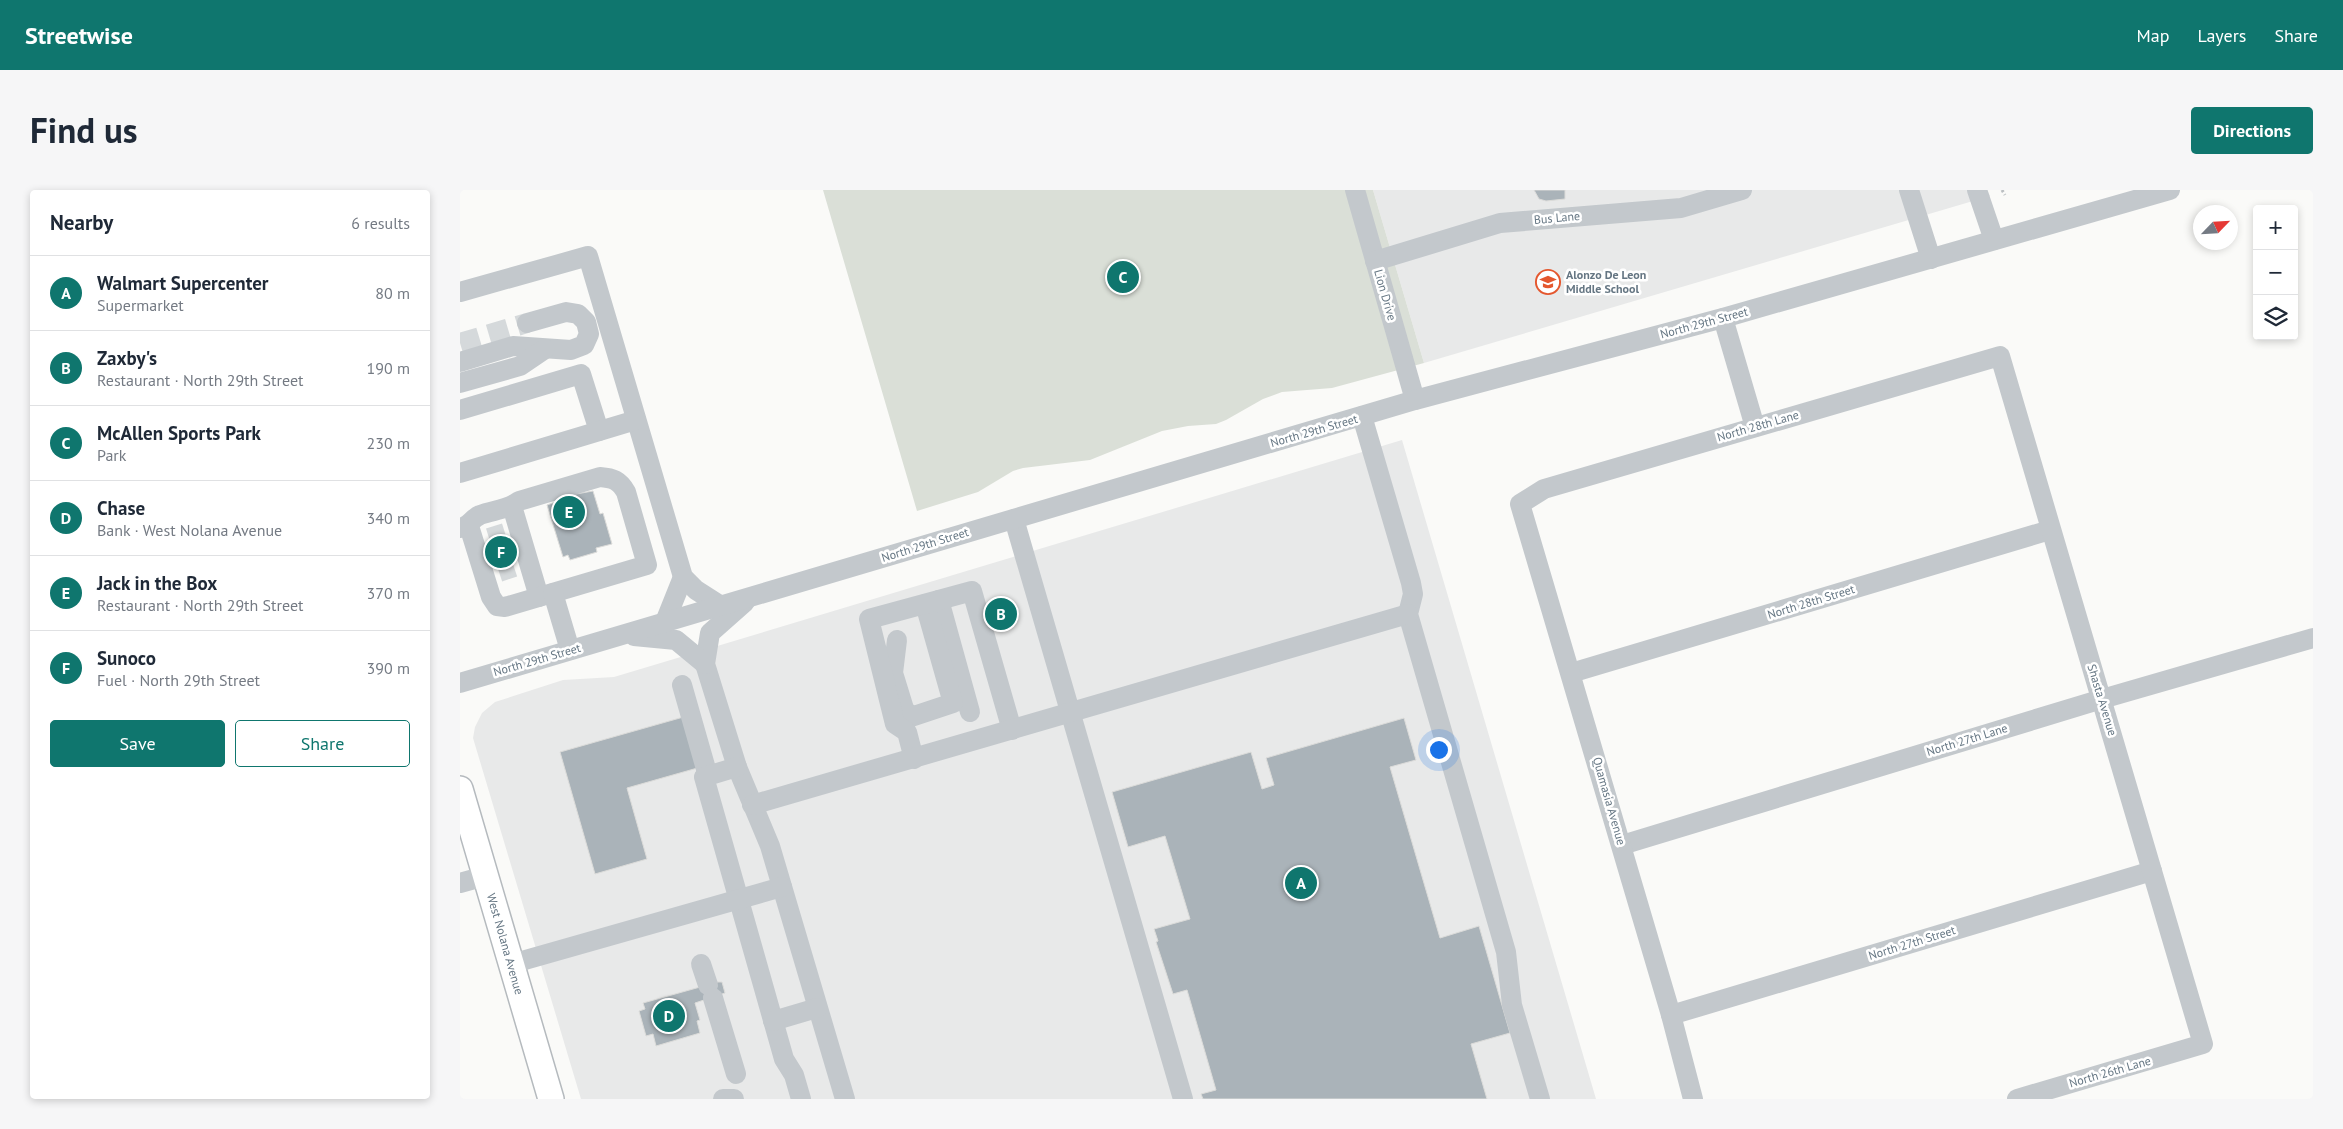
<!DOCTYPE html>
<meta charset="utf-8">
<style>
:root{--surface:#fff;--page:#f6f6f7;--text:#1f2937;--muted:#747a83;--line:#e0e1e3;--accent:#0f766e}
body{margin:0;font-family:"PT Sans",sans-serif;background:var(--page);color:var(--text)}
.controls{position:absolute;right:15px;top:15px;display:grid;overflow:hidden;border-radius:5px;box-shadow:0 2px 8px #0003}
.controls button{width:45px;height:45px;display:grid;place-items:center;padding:0;border:0;border-bottom:1px solid var(--line);background:var(--surface);color:var(--text);font:25px sans-serif}
.compass{position:absolute;left:1733px;top:15px;width:45px;height:45px;border-radius:50%;background:var(--surface);box-shadow:0 2px 8px #0003;rotate:65deg}
.you{position:absolute;left:978px;top:559px;width:18px;height:18px;margin:-12px;border:4px solid #fff;border-radius:50%;background:#1a73e8;box-shadow:0 0 0 8px #1a73e833}
.badge{display:grid;place-items:center;width:32px;height:32px;border-radius:50%;background:var(--accent);color:#fff;font-size:16px;font-weight:700}
.pin{position:absolute;translate:-50% -50%;border:2px solid #fff;box-shadow:0 1px 5px #0006}
.list{margin:0;padding:0;list-style:none}
h2{display:flex;justify-content:space-between;align-items:center;height:65px;margin:0;padding:0 20px;font-size:21px}
h2 small{font-size:16px;font-weight:400;color:var(--muted)}
.list li{display:grid;grid-template-columns:32px 1fr auto;gap:15px;align-items:center;box-sizing:border-box;height:75px;padding:0 20px;border-top:1px solid var(--line)}
.list b{display:block;font-size:19px;white-space:nowrap}
.list p{margin:0;font-size:16px;white-space:nowrap;color:var(--muted)}
.list em{font-size:16px;font-style:normal;color:var(--muted)}
.actions{display:flex;gap:10px;padding:15px 20px}
.actions a{flex:1;padding:11px 0;border:1px solid var(--accent);border-radius:5px;text-align:center;font-size:18px;color:var(--accent)}
.actions .main{background:var(--accent);color:#fff}
.icon{flex:none;width:28px;height:28px;fill:none;stroke:currentColor;stroke-width:2;stroke-linecap:round;stroke-linejoin:round}
.map{position:relative;flex:none;width:1853px;height:909px;overflow:hidden;border-radius:5px}
header{display:flex;align-items:center;gap:30px;box-sizing:border-box;height:70px;padding:0 25px;background:var(--accent);color:#fff}
header strong{font-size:24px}
nav{display:flex;gap:28px;margin-inline-start:auto;font-size:18px}
.intro{display:flex;align-items:center;justify-content:space-between;box-sizing:border-box;height:120px;padding:0 30px}
h1{margin:0;font-size:35px}
.button{padding:12px 22px;border-radius:5px;background:var(--accent);color:#fff;font-size:18px;font-weight:700}
main{display:flex;gap:30px;padding:0 30px}
aside{flex:1;background:var(--surface);border-radius:5px;box-shadow:0 2px 8px #0003}
.map>svg:first-child{display:block}
.built{fill:#e8e9e9}
.green{fill:#dadfd7}
.building{fill:#aab3b9;stroke:#dcdcda}
.lines{fill:none;stroke-linecap:round;stroke-linejoin:round}
.minor-tunnel{stroke:#d5d9db;stroke-width:20;stroke-dasharray:20 10;stroke-linecap:butt}
.major-casing{stroke:#b5babe;stroke-width:28}
.path{stroke:#bbbfc2;stroke-width:3;stroke-dasharray:2.5 2.5;stroke-linecap:butt}
.minor{stroke:#c3c8cc;stroke-width:20}
.major{stroke:#fff;stroke-width:25}
.labels{text-anchor:middle;stroke-width:5;stroke-linejoin:round;paint-order:stroke}
.street-label{font-size:12px;fill:#657683;stroke:#fff}
.poi-label{font-size:12px;font-weight:bold;fill:#657683;stroke:#fff;text-anchor:start}
</style>
<header>
<strong>Streetwise</strong>
<nav><a>Map</a><a>Layers</a><a>Share</a></nav>
</header>
<div class="intro"><h1>Find us</h1><a class="button">Directions</a></div>
<main>
<aside>
<h2>Nearby<small>6 results</small></h2>
<ul class="list">
<li><span class="badge">A</span><div><b>Walmart Supercenter</b><p>Supermarket</p></div><em>80 m</em></li>
<li><span class="badge">B</span><div><b>Zaxby's</b><p>Restaurant · North 29th Street</p></div><em>190 m</em></li>
<li><span class="badge">C</span><div><b>McAllen Sports Park</b><p>Park</p></div><em>230 m</em></li>
<li><span class="badge">D</span><div><b>Chase</b><p>Bank · West Nolana Avenue</p></div><em>340 m</em></li>
<li><span class="badge">E</span><div><b>Jack in the Box</b><p>Restaurant · North 29th Street</p></div><em>370 m</em></li>
<li><span class="badge">F</span><div><b>Sunoco</b><p>Fuel · North 29th Street</p></div><em>390 m</em></li>
</ul>
<div class="actions"><a class="main">Save</a><a>Share</a></div>
</aside>
<div class="map">
<svg width="1853" height="909" viewBox="0 0 1853 909">
<rect width="100%" height="100%" fill="#fafaf8"/>
<g class="built">
<path d="M913,0H1527L1530,6L964,173Z"/>
<path d="M942,250L1136,909H121L13,548L15,537L22,523L35,512L103,490L154,487Z"/>
</g>
<path class="green" d="M363,0H913L964,173L872,198L822,202L803,209L766,230L756,234L728,236L702,241L630,270L563,278L553,281L518,302L457,321Z"/>
<g class="building">
<path d="M1105,0V9L1086,11L1079,9L1074,0Z"/>
<path d="M133,301L140,324L143,323L152,354L136,358L137,362L110,370L108,365L103,367L87,315L105,309V306Z"/>
<path d="M227,526L241,577L167,598L187,669L135,684L100,562Z"/>
<path d="M944,528L956,570L930,577L980,748L1019,736L1050,843L1011,854L1027,909H743L741,904L756,900L727,800L713,804L696,752L698,751L694,739L730,729L705,646L668,657L652,602L791,562L802,599L814,595L806,568Z"/>
<path d="M258,792H262L265,803L235,813L240,830L237,831L240,843L196,856L193,844L186,846L179,821L185,819L183,813Z"/>
</g>
<g class="lines">
<g class="minor-tunnel">
<path d="M0,153L67,133"/>
<path d="M29,348L45,343"/>
<path d="M33,366L49,361"/>
<path d="M39,382L54,377"/>
</g>
<defs>
<path id="major" d="M0,599L91,909"/>
</defs>
<use href="#major" class="major-casing"/>
<path class="path" d="M1542,0L1545,5"/>
<g class="minor">
<path d="M895,0L955,210"/>
<path d="M1449,0L1471,69"/>
<path d="M1517,0L1534,50"/>
<path d="M915,71L1040,33L1221,18L1282,0"/>
<path d="M0,102L128,66L223,387L236,400L261,416"/>
<path d="M1263,128L1295,237"/>
<path d="M0,172L53,156L111,160L124,155L129,144L126,132L118,124L106,122L67,133"/>
<path d="M0,193L60,176L85,159"/>
<path d="M0,220L121,184L139,241"/>
<path d="M902,226L951,393L953,404L948,424L1046,762L1052,815L1080,909"/>
<path d="M0,283L176,230"/>
<path d="M52,316L79,407"/>
<path d="M554,329L723,909"/>
<path d="M0,338C10,336 11,329 20,325C33,320 47,320 59,311L140,287C153,288 159,290 166,302L187,375L45,417L37,416L31,407L9,336"/>
<path d="M93,403L110,460"/>
<path d="M479,410L510,522"/>
<path d="M285,412L250,443L245,474L277,577L310,656L385,909"/>
<path d="M205,432L223,387"/>
<path d="M174,446L216,450L245,474"/>
<path d="M437,450L433,483L445,522L454,526L493,513L465,414"/>
<path d="M1111,483L1590,340"/>
<path d="M0,493L955,210L1263,128L1710,0"/>
<path d="M222,495L248,586"/>
<path d="M454,569L447,542L435,534L409,429L512,401L552,540"/>
<path d="M277,577L244,587L324,869L334,885L341,909"/>
<path d="M292,615L948,424"/>
<path d="M1162,655L1642,509L1853,448"/>
<path d="M0,693L25,686"/>
<path d="M51,774L322,697"/>
<path d="M241,774L248,795"/>
<path d="M253,808L276,884"/>
<path d="M1211,825L1692,681"/>
<path d="M313,831L357,818"/>
<path d="M263,909H274"/>
<path d="M1233,909L1211,825L1060,314L1084,299L1540,166L1743,854L1557,909"/>
</g>
<use href="#major" class="major"/>
</g>
<defs>
<symbol id="school-ring" viewBox="-11 -11 22 22"><circle r="9.5" fill="#fff" stroke="#e4572e" stroke-width="1.5"/><path d="M0-5L7-2L0 1L-7-2ZM-4 1L0 2.5L4 1V4Q0 6-4 4Z" fill="#e4572e"/></symbol>
</defs>
<g fill-rule="evenodd">
<use href="#school-ring" x="1074" y="78" width="28" height="28"/>
</g>
<g class="labels">
<g class="street-label">
<text transform="translate(1097 28) rotate(-5)" y="4">Bus Lane</text>
<text transform="translate(925 105) rotate(74)" y="4">Lion Drive</text>
<text transform="translate(1244 133) rotate(-15)" y="4">North 29th Street</text>
<text transform="translate(1298 236) rotate(-16)" y="4">North 28th Lane</text>
<text transform="translate(854 241) rotate(-16)" y="4">North 29th Street</text>
<text transform="translate(465 355) rotate(-17)" y="4">North 29th Street</text>
<text transform="translate(1351 412) rotate(-17)" y="4">North 28th Street</text>
<text transform="translate(77 470) rotate(-16)" y="4">North 29th Street</text>
<text transform="translate(1642 510) rotate(73)" y="4">Shasta Avenue</text>
<text transform="translate(1507 550) rotate(-17)" y="4">North 27th Lane</text>
<text transform="translate(1149 611) rotate(74)" y="4">Quamasia Avenue</text>
<text transform="translate(1452 753) rotate(-17)" y="4">North 27th Street</text>
<text transform="translate(45 754) rotate(74)" y="4">West Nolana Avenue</text>
<text transform="translate(1650 882) rotate(-16)" y="4">North 26th Lane</text>
</g>
<g class="poi-label">
<text x="1106" y="89">Alonzo De Leon<tspan x="1106" dy="14">Middle School</tspan></text>
</g>
</g>
</svg>
<div class="controls">
<button>+</button>
<button>−</button>
<button><svg class="icon" aria-label="layers" viewBox="0 0 24 24"><path d="M12 4l9 5-9 5-9-5zM3 14l9 5 9-5"/></svg></button>
</div>
<svg class="compass" viewBox="-18 -18 36 36"><path d="M0-13l5 13h-10z" fill="#e53935"/><path d="M0 13l5-13h-10z" fill="#747a83"/></svg>
<div class="you"></div>
<div class="pin badge" style="left:841px;top:693px">A</div>
<div class="pin badge" style="left:541px;top:424px">B</div>
<div class="pin badge" style="left:663px;top:87px">C</div>
<div class="pin badge" style="left:209px;top:826px">D</div>
<div class="pin badge" style="left:109px;top:322px">E</div>
<div class="pin badge" style="left:41px;top:362px">F</div>
</div>
</main>
